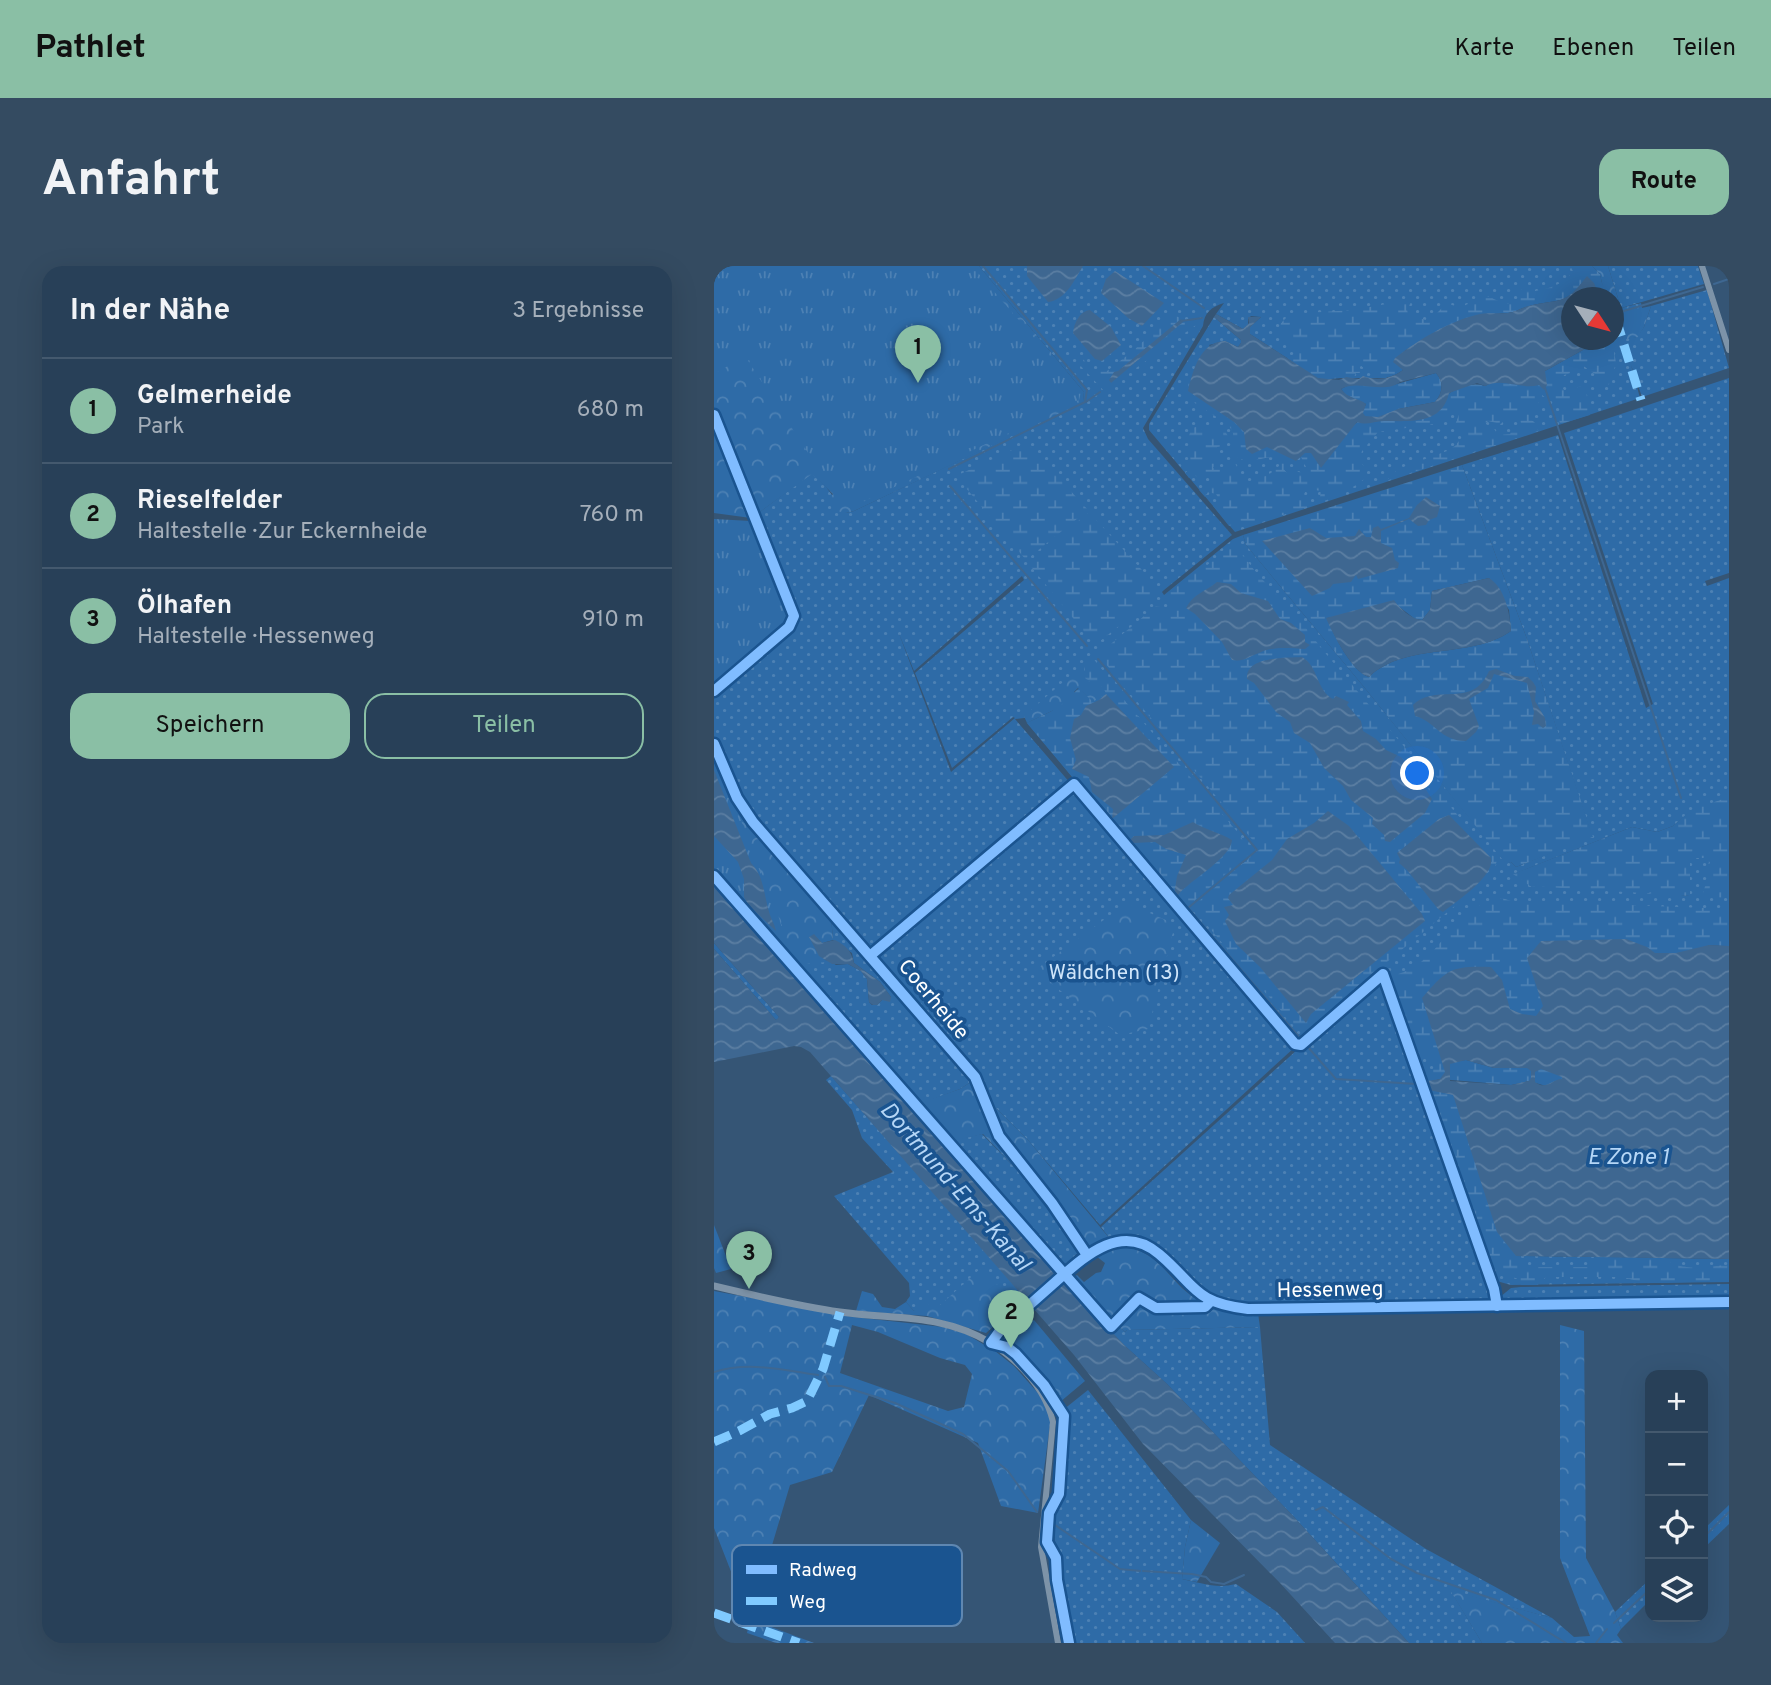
<!DOCTYPE html>
<html lang="de">
<meta charset="utf-8">
<style>
:root{--surface:#284058;--page:#344b61;--text:#f1f3f6;--muted:#a5afba;--line:#44596e;--accent:#8abfa5}
body{margin:0;font-family:Overpass,sans-serif;background:var(--page);color:var(--text)}
.controls{position:absolute;right:21px;bottom:21px;display:grid;overflow:hidden;border-radius:14px;box-shadow:0 7px 28px #0002}
.controls button{width:63px;height:63px;display:grid;place-items:center;padding:0;border:0;border-bottom:2px solid var(--line);background:var(--surface);color:var(--text);font:35px sans-serif}
.compass{position:absolute;left:847px;top:21px;width:63px;height:63px;border-radius:50%;background:var(--surface);box-shadow:0 7px 28px #0002;rotate:126deg}
.you{position:absolute;left:704px;top:508px;width:24px;height:24px;margin:-18px;border:5px solid #fff;border-radius:50%;background:#1a73e8;box-shadow:0 0 0 10px #1a73e833}
.badge{display:grid;place-items:center;width:46px;height:46px;border-radius:50%;background:var(--accent);color:#111;font-size:23px;font-weight:700}
.pin{position:absolute;translate:-50% -58px;filter:drop-shadow(0 2px 4px #0008)}
.pin::after{content:'';position:absolute;top:37px;width:24px;height:21px;background:inherit;clip-path:polygon(0 0,100% 0,50% 100%)}
.list{margin:0;padding:0;list-style:none}
h2{display:flex;justify-content:space-between;align-items:center;height:91px;margin:0;padding:0 28px;font-size:30px}
h2 small{font-size:23px;font-weight:400;color:var(--muted)}
.list li{display:grid;grid-template-columns:46px 1fr auto;gap:21px;align-items:center;box-sizing:border-box;height:105px;padding:0 28px;border-top:2px solid var(--line)}
.list b{display:block;font-size:26px;white-space:nowrap}
.list p{margin:0;font-size:23px;white-space:nowrap;color:var(--muted)}
.list em{font-size:23px;font-style:normal;color:var(--muted)}
.actions{display:flex;gap:14px;padding:21px 28px}
.actions a{flex:1;padding:16px 0;border:2px solid var(--accent);border-radius:21px;text-align:center;font-size:24px;color:var(--accent)}
.actions .main{background:var(--accent);color:#111}
.icon{flex:none;width:38px;height:38px;fill:none;stroke:currentColor;stroke-width:2;stroke-linecap:round;stroke-linejoin:round}
.map{position:relative;flex:none;width:1015px;height:1377px;overflow:hidden;border-radius:21px}
header{display:flex;align-items:center;gap:42px;box-sizing:border-box;height:98px;padding:0 35px;background:var(--accent);color:#111}
header strong{font-size:33px}
nav{display:flex;gap:38px;margin-inline-start:auto;font-size:24px}
.intro{display:flex;align-items:center;justify-content:space-between;box-sizing:border-box;height:168px;padding:0 42px}
h1{margin:0;font-size:49px}
.button{padding:18px 32px;border-radius:21px;background:var(--accent);color:#111;font-size:24px;font-weight:700}
main{display:flex;gap:42px;padding:0 42px}
aside{flex:1;background:var(--surface);border-radius:21px;box-shadow:0 7px 28px #0002}
.map>svg:first-child{display:block}
.grass{fill:url(#grass-dots);fill-rule:evenodd}
.forest{fill:url(#forest-crowns);fill-rule:evenodd}
.wetland{fill:url(#wetland-marsh);fill-rule:evenodd}
.park{fill:url(#park-tufts)}
.water{fill:url(#water-waves);fill-rule:evenodd}
.lines{fill:none;stroke-linecap:round;stroke-linejoin:round}
.stream{stroke:#3e6791;stroke-width:2}
.minor{stroke:#7d93a8;stroke-width:6}
.tertiary{stroke:#7d93a8;stroke-width:7}
.quiet{stroke:#80caff;stroke-width:9;stroke-dasharray:18 9;stroke-linecap:butt}
.cycleway-casing{stroke:#1a5490;stroke-width:15}
.cycleway{stroke:#80bcff;stroke-width:10}
.labels{text-anchor:middle;stroke-width:7;stroke-linejoin:round;paint-order:stroke}
.park-label{font-size:21px;fill:#cfe5fa;stroke:#1a5490}
.street-label{font-size:21px;fill:#fff;stroke:#1a5490}
.water-label{font-size:23px;font-style:italic;fill:#b5d6f6;stroke:#1a5490}
.key{fill:#1a5490;stroke:#5f87b1;stroke-width:2}
.key-label{font-size:19px;fill:#fff}
</style>
<header>
<strong>Pathlet</strong>
<nav><a>Karte</a><a>Ebenen</a><a>Teilen</a></nav>
</header>
<div class="intro"><h1>Anfahrt</h1><a class="button">Route</a></div>
<main>
<aside>
<h2>In der Nähe<small>3 Ergebnisse</small></h2>
<ul class="list">
<li><span class="badge">1</span><div><b>Gelmerheide</b><p>Park</p></div><em>680 m</em></li>
<li><span class="badge">2</span><div><b>Rieselfelder</b><p>Haltestelle · Zur Eckernheide</p></div><em>760 m</em></li>
<li><span class="badge">3</span><div><b>Ölhafen</b><p>Haltestelle · Hessenweg</p></div><em>910 m</em></li>
</ul>
<div class="actions"><a class="main">Speichern</a><a>Teilen</a></div>
</aside>
<div class="map">
<svg width="1015" height="1377" viewBox="0 0 1015 1377">
<defs>
<pattern id="grass-dots" width="8" height="8" patternUnits="userSpaceOnUse" patternTransform="scale(1.75)"><rect width="8" height="8" fill="#2e6ba7"/><path d="M2 2h.1M6 6h.1" fill="none" stroke="#4d81b4" stroke-width="1.8" stroke-linecap="round"/></pattern>
<pattern id="forest-crowns" width="20" height="18" patternUnits="userSpaceOnUse" patternTransform="scale(1.75)"><rect width="20" height="18" fill="#2e6ba7"/><path d="M2 6a3 3 0 1 1 6 0M12 15a3 3 0 1 1 6 0" fill="none" stroke="#4d81b4"/></pattern>
<pattern id="wetland-marsh" width="20" height="14" patternUnits="userSpaceOnUse" patternTransform="scale(1.75)"><rect width="20" height="14" fill="#2e6ba7"/><path d="M1 5h8M5 5V1M11 12h8M15 12V8" fill="none" stroke="#4d81b4"/></pattern>
<pattern id="park-tufts" width="24" height="20" patternUnits="userSpaceOnUse" patternTransform="scale(1.75)"><rect width="24" height="20" fill="#2e6ba7"/><path d="M3 7l-1-3M5 7V3M7 7l1-3M15 17l-1-3M17 17v-4M19 17l1-3" fill="none" stroke="#4d81b4"/></pattern>
<pattern id="water-waves" width="16" height="10" patternUnits="userSpaceOnUse" patternTransform="scale(1.75)"><rect width="16" height="10" fill="#3e6791"/><path d="M0 5q4-4 8 0t8 0" fill="none" stroke="#5b7ea2"/></pattern>
</defs>
<rect width="100%" height="100%" fill="#355575"/>
<g class="grass">
<path d="M265,0H878L890,21L891,31H886L880,17L815,40L731,61L691,84L687,101L672,112H604L536,68V61L547,51L537,50L534,53V59L529,63L502,48L510,37C497,41 490,47 489,60L429,162L434,173L518,269L450,324L448,326L450,329L519,273L529,269L532,279L650,421L792,597L797,596L802,601L878,570L813,373L748,199L844,169L932,442L939,438L850,167L1015,112V307L991,315L993,320L1015,312V680L995,679L726,793L715,816L707,817L710,823L728,826L802,990L1015,993V1016L797,1019L779,1014L775,1010L782,1036H506C497,1030 486,1025 478,1018C449,992 441,969 396,973L387,961L594,774L590,768L582,772L578,771L313,457L337,446L360,425L376,511L371,398L310,452L301,453L357,518L158,686L42,554L24,531L0,472V429L78,363L82,351L43,248L98,207L112,221L132,247L140,245L369,135L370,126ZM308,310L310,314L201,407L238,502L299,451L301,452L237,506L184,365L200,405ZM977,545L975,630L800,608L918,561L943,566L959,560Z"/>
<path d="M894,0H984L990,18L907,42Z"/>
<path d="M993,24L1015,102L928,131L917,99L926,132L521,266L435,164V158L500,51L527,74V77L524,81L511,75L495,79L591,187L632,167L817,121L887,74H900V46L909,73L923,71L930,61L937,40Z"/>
<path d="M360,522L581,781L386,959L314,874L283,843L275,838L261,808L161,689Z"/>
<path d="M0,605L81,698L114,694L122,699L134,698L147,705L153,713L155,736L158,739H163L168,734L177,731L166,716L140,697L138,687L119,674L117,650L260,814L246,823L203,839L235,875L268,868L304,905L367,984L342,1007L0,617Z"/>
<path d="M0,677L65,751L64,753L62,754L0,683Z"/>
<path d="M117,810L312,1032L299,1043L291,1038L297,1031L200,1045L192,1036L196,1030L195,1017L120,930L179,906L148,872L138,844L112,814Z"/>
<path d="M356,1014L411,1066L413,1064L546,1061L556,1179L712,1283L838,1352L737,1325L768,1377H695L579,1250L453,1118L410,1079L351,1017Z"/>
<path d="M1015,1018V1034L786,1036V1031L797,1022L807,1021Z"/>
<path d="M374,1124L477,1254L471,1281L468,1313C488,1317 502,1323 522,1318L563,1346L591,1377H356L341,1282L340,1257L347,1225L352,1156L349,1144Z"/>
<path d="M1015,1239V1258L989,1283V1264Z"/>
<path d="M936,1313V1334L907,1363L901,1346Z"/>
</g>
<g class="forest">
<path d="M0,0H265L370,126L369,136L140,245L132,247L118,244L116,232L119,228L98,208L43,248L0,142Z"/>
<path d="M878,0H894L907,42L927,37L928,42L937,40L930,61L924,71L909,74L900,46V32L891,31L886,8Z"/>
<path d="M0,161L37,252L0,247Z"/>
<path d="M371,397L374,415C384,416 389,417 392,428L379,436L364,422L344,442L313,457L310,450Z"/>
<path d="M0,486L20,533L38,558L117,650L119,674L108,677L100,669C98,684 106,687 113,696L81,699L0,605V570L41,601Z"/>
<path d="M413,637L454,655L460,663L434,763L406,769L320,705Z"/>
<path d="M260,814L275,838L283,843L314,874L396,973L367,984L304,905L269,868L235,876L203,838L246,823Z"/>
<path d="M0,959L17,1003L2,1007L0,1002Z"/>
<path d="M413,981C442,988 449,1003 468,1022C489,1042 516,1046 544,1047L546,1061L413,1064L411,1066L356,1014L363,1009L370,1016L382,1007L387,1006L391,997L382,990L389,985Z"/>
<path d="M266,1003L297,1031L291,1038L299,1043L272,1067L213,1050L142,1045L148,1025L159,1028L168,1041L181,1043L192,1036L200,1045L211,1037L224,1041Z"/>
<path d="M0,1025L140,1051L229,1061L252,1068L281,1085L300,1100L331,1135L337,1152L324,1247L287,1240L264,1177L155,1129L118,1206L76,1219L36,1353L100,1377H62L33,1367L36,1354L0,1262ZM138,1059L164,1066L226,1092L251,1099L258,1108L250,1141L234,1145L126,1107Z"/>
<path d="M320,1054L371,1115L346,1136L339,1130L321,1104L288,1074L304,1056L309,1059Z"/>
<path d="M846,1059L870,1065L872,1292L901,1346L907,1363L903,1369L909,1377H768L736,1324L838,1352L860,1371L876,1370L846,1292Z"/>
<path d="M477,1254L506,1277L483,1316L468,1313L471,1281Z"/>
</g>
<g class="wetland">
<path d="M856,0H878L886,8L891,31H886L885,26L873,10C851,41 846,32 814,40C807,42 801,46 794,47C782,48 773,46 762,49C734,56 704,74 681,92L689,104C680,111 672,112 661,112L662,108L653,105L643,96L641,100L646,104V107H642L639,113C628,109 615,116 603,112C593,108 582,98 573,92L582,87L583,81L565,70L567,57L576,48L640,44L699,33L693,43L694,49L715,55L733,37L746,42L771,29L791,38L804,35L806,31L803,27L810,21L816,26C833,23 849,20 859,5Z"/>
<path d="M459,47L467,53L404,105L398,117L469,56L478,55L485,51L489,54L390,125L364,97L369,93L378,104L393,105L419,85Z"/>
<path d="M887,74H898L902,97L896,117L892,121L883,118L881,108L868,99L864,105L850,109L846,118L850,124H858L866,120L872,125L876,149L846,158L844,149L848,141L841,133H833L828,129L824,134V144L817,146L816,153L823,158L824,165L672,215L684,203L733,185L741,180L749,170L741,159L746,146L739,142L720,158L664,166L648,185L646,193L654,210C640,222 622,231 605,237L607,225L594,223C587,227 591,236 593,241L539,259L526,256L515,260L499,240L507,237L502,228L494,226L491,231L485,224L498,216L500,211L497,210L486,215L480,208L475,212L471,207L477,202L475,170L477,163L483,160L492,166V159L511,165L515,172L511,180L503,181V186L507,189L499,202L509,204L521,197L529,213L533,216C547,212 562,208 568,195C551,184 539,204 520,189L519,167L515,159L473,132L468,125L479,101L474,125L520,156L529,166L532,176L555,179L569,189L578,192L570,203L573,208L578,210L582,205L591,208L594,205L587,191L591,187H597L607,201L622,171L651,151L648,147L652,138L632,129L627,123L635,119H679L722,107C730,116 729,127 721,136L684,143L703,155C720,139 745,112 771,120L781,115L790,116L829,96L831,105ZM802,152L807,157L796,168L784,169L779,161L771,158L774,155L787,158L789,155Z"/>
<path d="M313,177L374,244L312,294L242,210Z"/>
<path d="M748,199L813,373L879,571L802,601L797,596L792,598L650,421L532,279L529,269ZM775,312L795,344L797,365C756,394 693,375 655,411C638,406 619,368 613,352L684,340L701,353L708,354L716,344L718,325Z"/>
<path d="M375,246L448,326L381,379L314,297Z"/>
<path d="M518,280H522C547,317 582,345 607,382L730,528L734,538L783,594L780,605L771,615L588,766L585,765L534,707L530,708L581,768L582,772L474,650L313,457L344,442L365,422L379,436L392,428C388,414 379,419 371,412V397L378,391L405,425V428L526,569C529,576 534,579 537,585L535,588L474,640V644L525,704L529,702L478,641L546,583L386,391V387L442,340L455,343V335L451,330L487,300H492ZM495,323L514,389L508,376L481,347L483,328ZM576,392L596,395C600,405 603,419 610,427C623,442 644,435 648,465L662,473L672,484L687,491L715,524L711,547L698,556L670,569L658,558L659,552L610,502L596,477L580,467L576,456L562,446L540,417L534,413C531,394 561,391 576,392ZM458,504L399,543L390,537L373,507ZM735,549L777,604L729,646L685,597L686,594L683,587L725,553ZM458,567L513,588L482,612L472,589L446,576L432,577Z"/>
<path d="M1015,531V632L988,630L994,611L992,603L995,596L991,592H976V630L816,620L799,608L918,561L943,566L959,560L977,544Z"/>
<path d="M788,632L806,638L815,635L1015,643V680L995,679L744,795L752,794L780,802L798,798L832,802L854,813L832,820L815,815L797,819L726,813L715,816L716,809L720,802C718,794 715,784 707,781L702,786L697,787L672,712C680,709 690,707 698,702C736,680 736,642 788,632Z"/>
<path d="M710,823L755,831L783,966L802,990L804,997L815,1001H875L881,998L884,991L951,992C967,1007 994,1000 1015,999V1014C987,1015 934,1021 909,1011H832L823,1019H807L805,1013L786,1008L779,1001L771,1002L766,989L773,982L736,874L724,865Z"/>
</g>
<g class="park">
<path d="M0,0H258L367,126L365,134L138,241L100,196L31,90L0,108Z"/>
<path d="M0,253L37,255L78,351V357L0,424Z"/>
<path d="M0,485L70,665L73,683L0,602Z"/>
</g>
<g class="water">
<path d="M313,0H369C361,13 352,34 334,36L313,10Z"/>
<path d="M401,5L450,37L428,60L414,52L387,27L392,13Z"/>
<path d="M873,10L880,17L886,31L858,32V74H887L831,105L833,119L830,124L825,119C806,124 789,111 771,120L763,117L735,127C728,159 696,155 670,155C660,155 653,160 643,156L607,202L597,187H591L582,195L553,181L538,188L532,183L530,166L520,156L474,125C479,104 486,76 511,75L524,81L527,77V74L500,51L502,48L529,63L535,57L534,51H547L536,61V68L604,112L625,114L632,111L645,113L649,110C662,115 678,113 689,104L679,96L681,92C704,74 734,56 762,49C773,46 782,48 794,47C801,46 807,42 814,40C847,32 850,41 873,10ZM722,107C730,116 729,127 721,136L684,143L664,151L651,150L649,147L652,138C645,132 634,133 627,123C644,113 670,129 686,116Z"/>
<path d="M376,44L397,61L407,79L388,95L381,93L359,67C360,57 366,45 376,44Z"/>
<path d="M467,53L469,56L397,117L395,114L400,106L404,105Z"/>
<path d="M712,231L726,240L723,251L715,254L712,259L704,260L695,253L667,265V277L678,282L681,294L685,297L684,302L644,313L642,309L637,316L619,318L616,322L598,330L548,275L596,262L612,272L641,270L645,263L652,271H657L659,262L664,260L667,263L695,252L703,239Z"/>
<path d="M775,312C791,322 796,347 797,365C756,394 693,375 655,411C638,406 619,368 612,352L680,334C686,343 697,353 708,354L716,344L718,325Z"/>
<path d="M503,316L517,318L527,327L554,335L566,353L577,357L591,369V376L596,379L591,383C575,382 559,380 545,387C534,391 530,396 518,394L508,376L481,348L472,342C479,328 492,325 503,316Z"/>
<path d="M588,391C605,401 602,424 619,433L622,430L635,436L633,439L647,455L649,465L662,473L672,484L687,491L702,508L718,533L711,547L676,576L671,575L670,569L658,558L659,552L637,534L629,520L610,502L596,477L580,467L576,456L562,446L540,417L533,413C531,390 572,392 588,391Z"/>
<path d="M782,403L801,410L814,411L819,416L822,421L821,435L831,452L832,460L829,462L824,458L818,459L820,446L813,417L780,408L774,422L755,433L765,460L762,466L752,475C726,475 721,455 701,450L699,439C723,416 758,444 775,405Z"/>
<path d="M392,428L460,501L398,553L399,543L378,526L375,511L358,503L362,494L356,472L360,453L367,449L372,440L385,434Z"/>
<path d="M0,504L37,597C51,611 50,632 56,649C58,655 61,659 62,665L34,639L30,631V613L24,596L0,570Z"/>
<path d="M614,545L635,560L708,648L711,655L597,748L592,757L546,701L522,678L511,655L515,649L510,641L519,639L514,632L515,629L558,594L573,573L600,557Z"/>
<path d="M735,549L777,592C781,610 743,635 729,646L724,643L693,604L685,597L686,593L683,587L725,553Z"/>
<path d="M479,556C491,564 505,566 518,574C517,592 476,614 464,629H460L463,610L472,589L452,583L441,576L419,577L416,574L420,570L450,569Z"/>
<path d="M0,617L342,1007L410,1079L453,1118L579,1250L695,1377H621L566,1317L429,1178L360,1089L96,786L87,781L80,780L0,796V683L62,754L65,751L0,677Z"/>
<path d="M100,668L108,677L121,674C133,680 137,685 140,697L166,716L177,731L176,736L168,734L163,739H159L155,736L153,713L147,705L134,698H118L105,690L95,671Z"/>
<path d="M912,673L933,681L941,687H962L995,679L1015,680V993L802,990L783,966L739,829L710,823L707,816L726,813L731,806L708,732C734,702 738,700 777,701L788,714L796,743L808,748L822,750L829,740L813,692L827,675ZM752,794L780,802H813L817,805V812L815,815L797,819L736,815V798ZM827,803L848,811V813C838,813 832,825 821,816V806Z"/>
</g>
<g class="lines">
<g class="stream">
<path d="M429,0L490,42"/>
<path d="M1000,18L1015,13"/>
<path d="M900,48L989,21"/>
<path d="M467,55L488,52"/>
<path d="M831,122L967,532"/>
<path d="M372,136L386,126"/>
<path d="M235,203L371,136L373,124L269,0"/>
<path d="M236,220L373,380"/>
<path d="M384,393L543,584L474,642L586,772"/>
<path d="M593,780L622,813L703,818"/>
<path d="M0,1106C34,1095 69,1104 104,1109"/>
<path d="M111,1111L115,1120H127L181,1137L249,1168L294,1205L323,1246"/>
<path d="M602,1244L609,1241L677,1293L703,1307L782,1334L852,1377"/>
<path d="M338,1257L406,1303L426,1305"/>
<path d="M989,1272L1015,1246"/>
<path d="M429,1305L478,1308L492,1311L497,1316L510,1318L530,1309"/>
<path d="M900,1357L936,1323"/>
<path d="M882,1377L893,1363"/>
</g>
<g class="minor">
<path d="M988,0L1015,84"/>
<path d="M0,149L80,350L75,361L0,425"/>
<path d="M0,478L23,532L39,556L261,811L285,870L338,937L373,989"/>
<path d="M344,1377L327,1281L339,1156C331,1122 305,1096 277,1077L285,1066C302,1051 320,1035 338,1019C367,994 405,954 445,988C482,1019 479,1037 534,1043L1015,1036"/>
</g>
<path class="tertiary" d="M0,1020C42,1030 84,1040 126,1046C181,1054 227,1047 277,1077"/>
<g class="quiet">
<path d="M902,53L927,134"/>
<path d="M0,1176L25,1165L56,1148L78,1142L93,1135L109,1103L126,1046"/>
<path d="M0,1347L85,1377"/>
</g>
<defs>
<g id="cycleway">
<path d="M0,149L80,350L75,361L0,425"/>
<path d="M0,478L23,532L39,556L261,811L285,870L338,937L373,989"/>
<path d="M0,610L397,1061L425,1032L442,1042L491,1041L497,1035"/>
<path d="M157,689L360,518L581,778L587,779L669,708L780,1023L783,1040"/>
<path d="M355,1377L343,1314L342,1292L333,1276L335,1247L345,1228L350,1150L330,1119L302,1088L293,1081L277,1077L285,1066C302,1051 320,1035 338,1019C367,994 405,954 445,988C482,1019 479,1037 534,1043L1015,1036"/>
</g>
</defs>
<use href="#cycleway" class="cycleway-casing"/>
<use href="#cycleway" class="cycleway"/>
</g>
<g class="labels">
<g class="park-label">
<text x="400" y="713">Wäldchen (13)</text>
</g>
<g class="street-label">
<text transform="translate(220 733) rotate(50)" y="7">Coerheide</text>
<text transform="translate(616 1023) rotate(-1)" y="7">Hessenweg</text>
</g>
<g class="water-label">
<text x="914" y="898">E Zone 1</text>
<text transform="translate(242 920) rotate(49)" y="8">Dortmund-Ems-Kanal</text>
</g>
</g>
<rect x="18" y="1279" width="230" height="81" rx="10" class="key"/>
<rect x="32" y="1299" width="31" height="9" fill="#80bcff"/>
<rect x="32" y="1331" width="31" height="8" fill="#80caff"/>
<g class="key-label">
<text x="75" y="1310">Radweg</text>
<text x="75" y="1342">Weg</text>
</g>
</svg>
<div class="controls">
<button>+</button>
<button>−</button>
<button><svg class="icon" aria-label="locate" viewBox="0 0 24 24"><circle cx="12" cy="12" r="6"/><path d="M12 2v4M12 18v4M2 12h4M18 12h4"/></svg></button>
<button><svg class="icon" aria-label="layers" viewBox="0 0 24 24"><path d="M12 4l9 5-9 5-9-5zM3 14l9 5 9-5"/></svg></button>
</div>
<svg class="compass" viewBox="-18 -18 36 36"><path d="M0-13l5 13h-10z" fill="#e53935"/><path d="M0 13l5-13h-10z" fill="#a5afba"/></svg>
<div class="you"></div>
<div class="pin badge" style="left:204px;top:117px">1</div>
<div class="pin badge" style="left:297px;top:1082px">2</div>
<div class="pin badge" style="left:35px;top:1023px">3</div>
</div>
</main>
